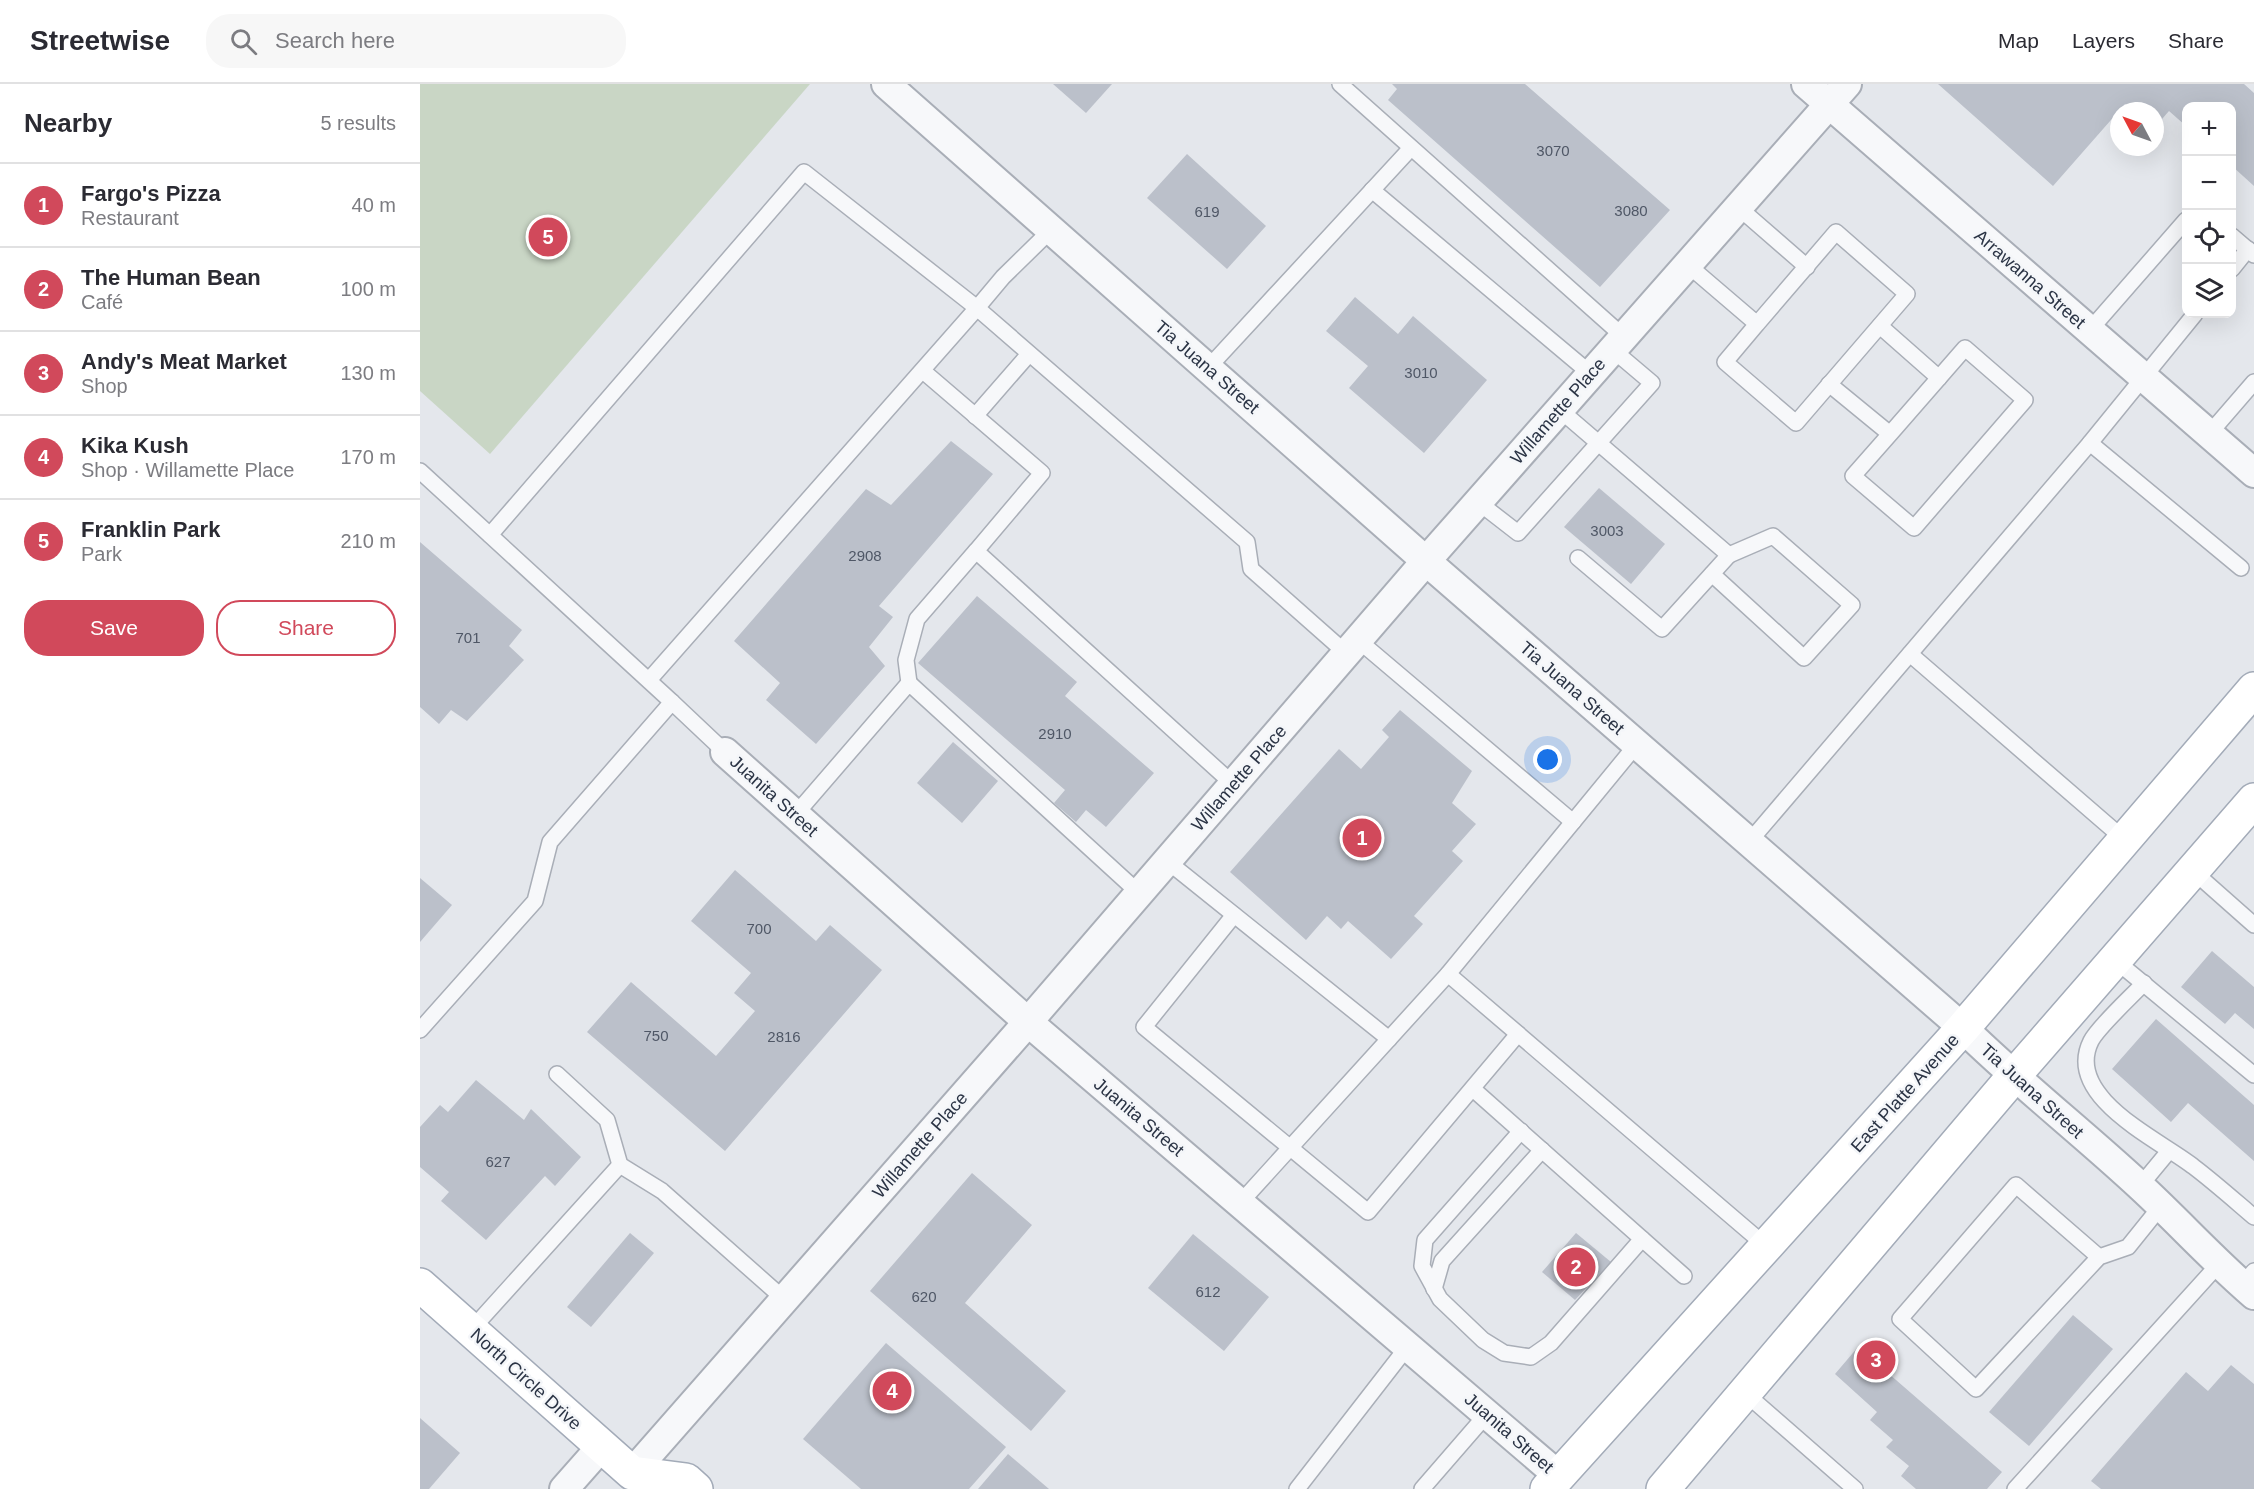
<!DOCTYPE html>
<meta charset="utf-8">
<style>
:root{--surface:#fff;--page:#f7f7f7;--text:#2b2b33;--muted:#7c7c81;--line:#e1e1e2;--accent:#d1495b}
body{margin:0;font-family:Helvetica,sans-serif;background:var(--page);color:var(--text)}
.controls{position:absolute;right:18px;top:18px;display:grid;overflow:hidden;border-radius:12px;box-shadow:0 6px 24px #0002}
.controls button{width:54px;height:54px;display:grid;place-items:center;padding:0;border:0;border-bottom:2px solid var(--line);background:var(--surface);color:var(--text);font:30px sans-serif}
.compass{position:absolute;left:1690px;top:18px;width:54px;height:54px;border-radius:50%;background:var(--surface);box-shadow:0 6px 24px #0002;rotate:311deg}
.you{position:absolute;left:1128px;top:676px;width:21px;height:21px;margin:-15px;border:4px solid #fff;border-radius:50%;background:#1a73e8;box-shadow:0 0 0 9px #1a73e833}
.badge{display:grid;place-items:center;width:39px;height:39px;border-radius:50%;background:var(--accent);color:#fff;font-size:20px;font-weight:700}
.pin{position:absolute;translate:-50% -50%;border:3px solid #fff;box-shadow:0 2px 6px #0006}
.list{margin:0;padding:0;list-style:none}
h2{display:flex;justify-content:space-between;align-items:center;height:78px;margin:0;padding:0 24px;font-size:26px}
h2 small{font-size:20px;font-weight:400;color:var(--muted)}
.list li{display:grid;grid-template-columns:39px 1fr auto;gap:18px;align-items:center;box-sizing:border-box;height:84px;padding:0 24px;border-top:2px solid var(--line)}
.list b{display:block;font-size:22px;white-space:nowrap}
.list p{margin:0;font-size:20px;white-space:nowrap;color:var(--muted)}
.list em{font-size:20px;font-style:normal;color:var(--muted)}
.actions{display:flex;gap:12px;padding:18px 24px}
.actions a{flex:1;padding:14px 0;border:2px solid var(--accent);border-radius:24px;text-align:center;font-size:21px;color:var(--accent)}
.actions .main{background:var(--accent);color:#fff}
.icon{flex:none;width:33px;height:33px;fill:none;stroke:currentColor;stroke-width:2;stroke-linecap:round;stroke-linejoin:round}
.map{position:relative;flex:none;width:1834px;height:1405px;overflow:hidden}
header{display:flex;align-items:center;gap:36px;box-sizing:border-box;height:84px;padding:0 30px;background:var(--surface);border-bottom:2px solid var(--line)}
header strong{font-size:28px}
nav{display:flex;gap:33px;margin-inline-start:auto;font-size:21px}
.search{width:420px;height:54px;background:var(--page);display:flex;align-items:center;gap:15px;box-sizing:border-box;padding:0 21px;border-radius:24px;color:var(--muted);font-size:22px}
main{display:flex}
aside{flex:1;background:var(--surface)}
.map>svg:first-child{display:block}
.green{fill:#c9d6c5}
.building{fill:#bbc0ca}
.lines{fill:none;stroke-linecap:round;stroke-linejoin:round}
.service-casing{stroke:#a9aeb7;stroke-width:18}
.minor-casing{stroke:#a9aeb7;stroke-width:32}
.primary-casing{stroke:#a3abb8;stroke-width:36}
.service{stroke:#f7f8fa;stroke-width:15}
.minor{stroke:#f7f8fa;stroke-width:28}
.primary{stroke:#fff;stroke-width:33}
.labels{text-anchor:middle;stroke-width:5;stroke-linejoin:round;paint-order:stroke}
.number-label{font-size:15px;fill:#4f5766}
.street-label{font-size:18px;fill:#2b3445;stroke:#f4f6f9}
</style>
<header>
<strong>Streetwise</strong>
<div class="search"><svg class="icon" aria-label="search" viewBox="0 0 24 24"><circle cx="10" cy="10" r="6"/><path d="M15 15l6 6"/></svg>Search here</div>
<nav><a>Map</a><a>Layers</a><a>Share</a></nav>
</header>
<main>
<aside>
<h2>Nearby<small>5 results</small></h2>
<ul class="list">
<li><span class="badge">1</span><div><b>Fargo's Pizza</b><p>Restaurant</p></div><em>40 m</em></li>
<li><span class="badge">2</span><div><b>The Human Bean</b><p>Café</p></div><em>100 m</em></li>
<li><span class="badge">3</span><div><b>Andy's Meat Market</b><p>Shop</p></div><em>130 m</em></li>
<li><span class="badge">4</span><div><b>Kika Kush</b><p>Shop · Willamette Place</p></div><em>170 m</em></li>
<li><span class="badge">5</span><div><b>Franklin Park</b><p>Park</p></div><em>210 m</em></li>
</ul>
<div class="actions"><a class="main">Save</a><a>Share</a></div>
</aside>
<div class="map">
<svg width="1834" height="1405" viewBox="0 0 1834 1405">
<rect width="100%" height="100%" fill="#e4e7ec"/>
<path class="green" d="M0,0H390L70,370L0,307Z"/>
<g class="building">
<path d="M633,0H692L666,29Z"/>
<path d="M972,0H1105L1250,126L1180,203L968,16L977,5Z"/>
<path d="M1518,0H1824L1834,9V102L1812,82V22H1766V42L1749,27L1735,43V27H1713L1705,20L1633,102Z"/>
<path d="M767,70L846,142L807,185L727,114Z"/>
<path d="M935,213L978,250L993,232L1067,296L1004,369L929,304L948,282L906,247Z"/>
<path d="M531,357L573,390L459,522L473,533L449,563L465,582L396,660L346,616L360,599L314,557L446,405L471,421Z"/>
<path d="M1179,404L1245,460L1211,500L1144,443Z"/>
<path d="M0,458L102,546L89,562L104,576L47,637L31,626L19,640L0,623Z"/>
<path d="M557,512L657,598L645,612L734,689L686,743L666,726L656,738L634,719L645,706L498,579Z"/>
<path d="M980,626L1052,687L1032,719L1056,740L1032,767L1043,777L994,832L1003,840L971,875L928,837L921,845L907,832L886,856L810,788L919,665L941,685L969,653L962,646Z"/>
<path d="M533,658L578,697L542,739L497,699Z"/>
<path d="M315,786L396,857L410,841L462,886L305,1067L167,948L211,898L296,972L335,927L314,909L331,889L271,837Z"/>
<path d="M0,794L32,821L0,858Z"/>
<path d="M1792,867L1834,903V945L1815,929L1805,940L1761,903Z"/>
<path d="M1736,935L1834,1021V1077L1768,1019L1751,1038L1692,985Z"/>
<path d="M56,996L104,1036L111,1025L161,1073L135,1102L125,1092L66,1156L21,1117L29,1108L0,1083V1043L20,1021L28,1028Z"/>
<path d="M552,1089L612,1141L545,1219L646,1307L611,1347L450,1207Z"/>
<path d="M210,1149L234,1169L171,1243L147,1223Z"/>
<path d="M1156,1149L1191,1178L1155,1216L1122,1188Z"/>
<path d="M773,1150L849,1213L804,1267L728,1204Z"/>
<path d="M1653,1231L1693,1265L1609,1362L1569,1328Z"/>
<path d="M466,1259L586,1363L549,1405H441L383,1355Z"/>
<path d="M1438,1263L1582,1388L1567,1405H1496L1481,1392L1489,1382L1466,1363L1473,1356L1450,1336L1457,1328L1415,1290Z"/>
<path d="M1811,1281L1834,1300V1405H1681L1671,1397L1766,1288L1788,1307Z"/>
<path d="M0,1334L40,1369L9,1405H0Z"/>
<path d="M588,1370L629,1405H558Z"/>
</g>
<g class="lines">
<defs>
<g id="service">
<path d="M920,0L1204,253"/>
<path d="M952,106L1171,290"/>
<path d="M1318,123L1387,183"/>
<path d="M1812,152L1834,171"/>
<path d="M1268,181L1337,240L1305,278L1376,339L1487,210L1416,148L1337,240"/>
<path d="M1812,185L1828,165"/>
<path d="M1460,242L1519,294"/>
<path d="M1669,247L1766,136"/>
<path d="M788,284L991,64"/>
<path d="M503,287L622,389L556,467"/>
<path d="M1409,300L1470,350L1433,392L1494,444L1605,316L1545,264L1470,350"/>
<path d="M1140,326L1309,471L1242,545L1158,474"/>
<path d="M555,332L609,270"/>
<path d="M1789,350L1834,298"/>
<path d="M1670,359L1821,484"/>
<path d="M0,387L252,618"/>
<path d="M1058,418L1098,449L1232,299L1193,266"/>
<path d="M70,451L384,88L557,224L583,193L631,146"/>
<path d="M1292,490L1384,574L1432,521L1353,452L1309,471"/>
<path d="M938,556L1153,738"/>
<path d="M1490,570L1705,756"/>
<path d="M229,596L557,224L827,458L831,485L926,569"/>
<path d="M489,599L486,576L497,535L556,467L813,700"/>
<path d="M375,731L489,599L719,809"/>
<path d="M1329,758L1670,359L1775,230"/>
<path d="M747,777L969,955"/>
<path d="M1773,787L1834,841"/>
<path d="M814,831L724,943L948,1128L1098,950"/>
<path d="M1695,876L1834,991"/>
<path d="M1028,890L1346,1162"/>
<path d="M1724,899C1712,912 1678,943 1671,957C1643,1013 1740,1056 1774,1083C1795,1099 1814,1116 1834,1133"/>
<path d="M0,946L115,817L130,758L252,618L305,668"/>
<path d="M137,990L187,1036L200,1081L242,1107L364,1215"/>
<path d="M1053,1005L1264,1192"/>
<path d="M1101,1047L1005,1156L1002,1182L1020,1215L1063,1256L1084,1269L1111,1273L1131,1259L1222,1155"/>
<path d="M1720,1102L1749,1067"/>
<path d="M820,1119L1028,890L1217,660"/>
<path d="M1679,1173L1556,1305L1480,1235L1596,1101L1679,1173L1708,1163L1741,1122"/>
<path d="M1822,1201L1834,1187"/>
<path d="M1014,1205L1022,1177L1122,1066"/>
<path d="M51,1246L200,1081"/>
<path d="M1325,1309L1435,1405"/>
<path d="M877,1405L988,1262"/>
<path d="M1002,1405L1067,1330"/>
<path d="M1595,1405L1798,1181"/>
</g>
<g id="minor">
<path d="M466,0L1006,477L1543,944C1600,1000 1663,1049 1721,1103C1760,1139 1794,1177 1834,1211"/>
<path d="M1386,0L1834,389"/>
<path d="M305,668L608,938L1139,1392"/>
<path d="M212,1389L608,938L1006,477L1427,0"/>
<path d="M144,1405L182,1362"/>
</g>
<g id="primary">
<path d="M0,1201L212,1389L266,1396L276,1405"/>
<path d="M1127,1405L1543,944L1834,605"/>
<path d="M1243,1405L1593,993L1834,716"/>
</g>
</defs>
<use href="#service" class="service-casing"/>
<use href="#minor" class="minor-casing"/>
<use href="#primary" class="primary-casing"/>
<use href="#service" class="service"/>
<use href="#minor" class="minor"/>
<use href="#primary" class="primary"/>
</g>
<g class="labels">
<g class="number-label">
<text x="1133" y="72">3070</text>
<text x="1211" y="132">3080</text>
<text x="787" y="133">619</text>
<text x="1001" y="294">3010</text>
<text x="1187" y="452">3003</text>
<text x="445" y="477">2908</text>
<text x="48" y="559">701</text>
<text x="635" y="655">2910</text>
<text x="339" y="850">700</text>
<text x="236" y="957">750</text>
<text x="364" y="958">2816</text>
<text x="78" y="1083">627</text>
<text x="788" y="1213">612</text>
<text x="504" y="1218">620</text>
</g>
<g class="street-label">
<text transform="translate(1610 195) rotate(41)" y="6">Arrawanna Street</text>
<text transform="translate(787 283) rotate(41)" y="6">Tia Juana Street</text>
<text transform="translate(1138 327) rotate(-49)" y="6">Willamette Place</text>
<text transform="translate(1152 604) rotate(41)" y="6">Tia Juana Street</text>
<text transform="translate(819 694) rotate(-49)" y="6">Willamette Place</text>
<text transform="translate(354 712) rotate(42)" y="6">Juanita Street</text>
<text transform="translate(1612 1007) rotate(42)" y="6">Tia Juana Street</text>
<text transform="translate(1485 1009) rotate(-48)" y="6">East Platte Avenue</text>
<text transform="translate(719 1033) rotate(40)" y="6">Juanita Street</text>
<text transform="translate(500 1061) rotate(-49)" y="6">Willamette Place</text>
<text transform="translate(106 1295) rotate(42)" y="6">North Circle Drive</text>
<text transform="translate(1089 1349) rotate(41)" y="6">Juanita Street</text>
</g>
</g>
</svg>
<div class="controls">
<button>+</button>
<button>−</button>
<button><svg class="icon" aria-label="locate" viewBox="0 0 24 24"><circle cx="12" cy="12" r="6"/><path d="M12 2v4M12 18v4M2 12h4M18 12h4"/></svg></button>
<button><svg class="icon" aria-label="layers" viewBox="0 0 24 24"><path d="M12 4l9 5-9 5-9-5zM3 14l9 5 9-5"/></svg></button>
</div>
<svg class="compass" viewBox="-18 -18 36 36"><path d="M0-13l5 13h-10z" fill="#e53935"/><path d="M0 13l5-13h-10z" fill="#7c7c81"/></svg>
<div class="you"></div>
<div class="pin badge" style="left:942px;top:754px">1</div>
<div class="pin badge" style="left:1156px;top:1183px">2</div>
<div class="pin badge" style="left:1456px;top:1276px">3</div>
<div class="pin badge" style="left:472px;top:1307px">4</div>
<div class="pin badge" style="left:128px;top:153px">5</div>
</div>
</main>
